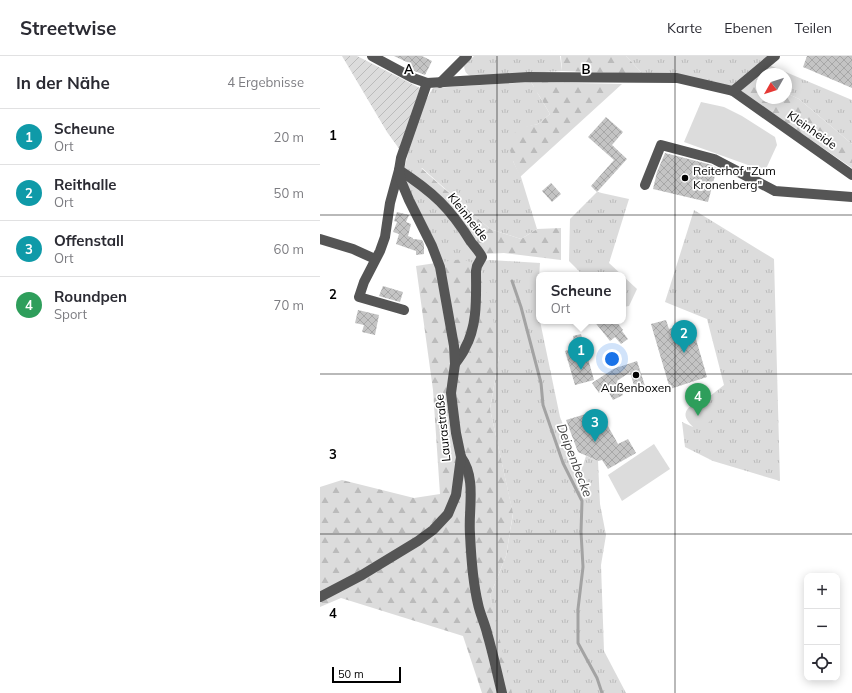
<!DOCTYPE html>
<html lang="de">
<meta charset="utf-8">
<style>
:root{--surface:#fff;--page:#f7f7f7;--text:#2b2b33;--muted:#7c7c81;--line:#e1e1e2;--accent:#ea580c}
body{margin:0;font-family:Mulish,sans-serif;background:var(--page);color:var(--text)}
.controls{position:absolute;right:12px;bottom:12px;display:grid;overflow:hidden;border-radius:8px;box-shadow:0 2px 10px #0003}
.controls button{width:36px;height:36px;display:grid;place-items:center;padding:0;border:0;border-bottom:1px solid var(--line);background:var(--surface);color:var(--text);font:20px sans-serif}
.compass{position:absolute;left:436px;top:12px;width:36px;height:36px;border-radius:50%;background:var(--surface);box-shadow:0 2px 10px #0003;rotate:231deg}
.scale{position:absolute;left:12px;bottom:10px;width:69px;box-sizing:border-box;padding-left:4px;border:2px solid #000;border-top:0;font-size:11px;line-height:14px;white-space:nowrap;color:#000;-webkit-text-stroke:3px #fff;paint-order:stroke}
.you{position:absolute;left:292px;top:303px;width:14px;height:14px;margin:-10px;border:3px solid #fff;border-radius:50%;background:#1a73e8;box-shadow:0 0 0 6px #1a73e833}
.badge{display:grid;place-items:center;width:26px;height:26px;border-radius:50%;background:var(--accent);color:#fff;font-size:13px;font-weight:700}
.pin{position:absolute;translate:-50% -33px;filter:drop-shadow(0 1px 2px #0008)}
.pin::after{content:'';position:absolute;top:21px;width:14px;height:12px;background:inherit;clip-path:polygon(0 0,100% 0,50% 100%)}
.popup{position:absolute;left:216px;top:216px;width:90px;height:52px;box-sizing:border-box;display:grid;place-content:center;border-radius:8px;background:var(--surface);filter:drop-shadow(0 1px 3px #0005);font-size:13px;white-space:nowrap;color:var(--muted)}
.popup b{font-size:15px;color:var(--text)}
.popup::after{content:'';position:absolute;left:50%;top:100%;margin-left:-8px;border:8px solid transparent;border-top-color:var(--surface)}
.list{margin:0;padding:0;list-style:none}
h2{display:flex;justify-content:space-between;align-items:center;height:52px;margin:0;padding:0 16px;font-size:17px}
h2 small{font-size:13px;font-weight:400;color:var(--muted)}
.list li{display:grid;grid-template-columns:26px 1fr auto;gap:12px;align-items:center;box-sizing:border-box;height:56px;padding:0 16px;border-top:1px solid var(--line)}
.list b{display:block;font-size:15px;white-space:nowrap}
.list p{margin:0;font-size:13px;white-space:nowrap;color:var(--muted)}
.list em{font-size:13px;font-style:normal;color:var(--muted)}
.icon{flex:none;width:22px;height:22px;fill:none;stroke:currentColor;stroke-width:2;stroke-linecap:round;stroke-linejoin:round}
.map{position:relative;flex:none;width:532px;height:637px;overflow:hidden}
header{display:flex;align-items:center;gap:24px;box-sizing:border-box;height:56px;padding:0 20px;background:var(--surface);border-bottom:1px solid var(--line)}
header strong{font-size:19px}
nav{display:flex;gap:22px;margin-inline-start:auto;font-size:14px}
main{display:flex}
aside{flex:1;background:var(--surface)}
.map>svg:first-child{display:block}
.grass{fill:url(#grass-tufts)}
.forest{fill:url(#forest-firs)}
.park{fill:#dcdcdc}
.garden{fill:url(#garden-furrows)}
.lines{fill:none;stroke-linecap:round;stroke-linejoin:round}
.stream{stroke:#a3a3a3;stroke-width:3}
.building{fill:url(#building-cross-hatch)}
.minor{stroke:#555;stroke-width:10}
.grid{fill:none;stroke:#000;stroke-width:1;stroke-opacity:0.55}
.poi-dot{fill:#000;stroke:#fff;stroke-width:1.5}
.labels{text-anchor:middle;stroke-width:3.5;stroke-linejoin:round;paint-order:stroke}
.street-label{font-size:12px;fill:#000;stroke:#fff}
.poi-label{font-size:12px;fill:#000;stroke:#fff;text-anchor:start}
.water-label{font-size:13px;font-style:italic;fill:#444;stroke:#fff}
.grid-label{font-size:13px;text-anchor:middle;font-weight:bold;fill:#000;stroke:#fff;stroke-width:3.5;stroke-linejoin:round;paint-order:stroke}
</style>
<header>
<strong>Streetwise</strong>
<nav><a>Karte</a><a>Ebenen</a><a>Teilen</a></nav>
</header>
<main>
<aside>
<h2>In der Nähe<small>4 Ergebnisse</small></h2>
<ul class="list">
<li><span class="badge" style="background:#0f9aa8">1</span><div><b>Scheune</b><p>Ort</p></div><em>20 m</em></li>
<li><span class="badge" style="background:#0f9aa8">2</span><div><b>Reithalle</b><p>Ort</p></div><em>50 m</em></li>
<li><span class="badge" style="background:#0f9aa8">3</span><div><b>Offenstall</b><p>Ort</p></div><em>60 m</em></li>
<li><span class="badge" style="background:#2e9e5b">4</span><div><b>Roundpen</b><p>Sport</p></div><em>70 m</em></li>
</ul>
</aside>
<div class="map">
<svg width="532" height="637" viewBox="0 0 532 637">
<defs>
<pattern id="grass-tufts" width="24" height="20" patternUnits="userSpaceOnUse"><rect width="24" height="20" fill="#dcdcdc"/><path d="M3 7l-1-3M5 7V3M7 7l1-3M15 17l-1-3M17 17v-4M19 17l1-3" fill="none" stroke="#bbb"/></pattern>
<pattern id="forest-firs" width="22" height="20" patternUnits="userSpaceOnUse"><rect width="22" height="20" fill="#dcdcdc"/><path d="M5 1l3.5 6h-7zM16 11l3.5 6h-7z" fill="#bbb"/></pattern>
<pattern id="garden-furrows" width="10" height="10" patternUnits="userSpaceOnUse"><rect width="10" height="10" fill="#dcdcdc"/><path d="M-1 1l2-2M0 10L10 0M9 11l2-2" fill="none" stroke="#bbb"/></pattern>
<pattern id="building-cross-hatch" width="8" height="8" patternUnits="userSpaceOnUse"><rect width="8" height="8" fill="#c4c4c4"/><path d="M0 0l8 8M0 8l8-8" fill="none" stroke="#a7a7a7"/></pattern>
</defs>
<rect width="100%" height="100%" fill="#fff"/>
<g class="grass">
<path d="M154,0H240L242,15L151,20C146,18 145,16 144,10Z"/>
<path d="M306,0H452L413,32L323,18Z"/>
<path d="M449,9L532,44V88L479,43L466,37V18H442V26L433,23Z"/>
<path d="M211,26L230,58L218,68L198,73L193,105L201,121L217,173L201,183L170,173L102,112L93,121L84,114L93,77L102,51L113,32Z"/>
<path d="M83,120L110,139L163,205L170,204L220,207L217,251L219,265H220L240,361L261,415L266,400L278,405L280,448L286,479L281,509L284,595L306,637H189L170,540L186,500L193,458L170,353L180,295L122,206Z"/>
<path d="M277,136L309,143L289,207L302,219H263L249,205L250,163Z"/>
<path d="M374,154L454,203L460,425L393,405L365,391L362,366L373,371L386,350L380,348L404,329L387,263L345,246Z"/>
<path d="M303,220L317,233L309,250L303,251Z"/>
</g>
<g class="forest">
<path d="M241,0H306L323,18L242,15Z"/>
<path d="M433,23L442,26V42H466V37L479,43L532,88V112L420,35Z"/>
<path d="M211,26L302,28L200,121L193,105L188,87L198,72L218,68L230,58Z"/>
<path d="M101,112L170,173L201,183L217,173L241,172V204L184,197L162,198L93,121Z"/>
<path d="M142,203L161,210L180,295L170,353L193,457L186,500L170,540L192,637H162L143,580L21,542L0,551V431L22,424L94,442L120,438L113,334L96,210Z"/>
</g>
<g class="park">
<path d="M381,46L404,51L422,60L455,81L457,89L445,115L364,86Z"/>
<path d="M373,348C384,348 389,351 392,362C387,370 383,371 373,371C364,362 362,356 373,348Z"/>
<path d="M334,388L350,413L302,445L288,419Z"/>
</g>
<path class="garden" d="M22,0H37L100,32L80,94L67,76Z"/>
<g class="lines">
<path class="stream" d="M192,225L201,251L221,327L223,349L243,407L262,445L261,476L263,511L258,553V587L277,622L282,637"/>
</g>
<g class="building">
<path d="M74,0H102L112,5L105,19L89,13L91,8Z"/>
<path d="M487,0H532V32L483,11Z"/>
<path d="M286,61L303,76L292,89L307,103L277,136L271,130L294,104L268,81Z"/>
<path d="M345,97L392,109L397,112L388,146L333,133L337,116Z"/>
<path d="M231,127L241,138L232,146L222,135Z"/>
<path d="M77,156L89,159L86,166L91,168L88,180L93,182V183L102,184L104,188V198L96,199V195L76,188L79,178L73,176L77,166L74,165Z"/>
<path d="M63,230L83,236L80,246L59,240Z"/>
<path d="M38,254L59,259L55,279L42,276L44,269L35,267Z"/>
<path d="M346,264L349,273L371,266L387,321L350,333L331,268Z"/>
<path d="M274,265H296L303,274L302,275L308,283L301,288L295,281L290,285Z"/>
<path d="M261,278L274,324L255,329L245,295L251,293L249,288L254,286L253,280Z"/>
<path d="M317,305L325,330L315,333L310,316L297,325L303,339L293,344L286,332L279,337L272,327L298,310L299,311Z"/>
<path d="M279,354L298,388L308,383L316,397L288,413L282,404L278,405L258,396L246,364Z"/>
</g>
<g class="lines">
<g class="minor">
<path d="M52,0L93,22L107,27L209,21L357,22L413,35L532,119"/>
<path d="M120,27L147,0"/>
<path d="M413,35L455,0"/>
<path d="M325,129L341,89L394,103L455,135L532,141"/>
<path d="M0,183L33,193L55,203"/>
<path d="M84,254L39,241L44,226L60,195L65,181L70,147L79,114C113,136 130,152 151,186C155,191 159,195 162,201L157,210L156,215C156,240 158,269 145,292C143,298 138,303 135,308"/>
<path d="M141,401C157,423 148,453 150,478C151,500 153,527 158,548C160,558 165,568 167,577C173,597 177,617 182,637"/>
<path d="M0,541L42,519L98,485L113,474L128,458L136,439L141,401L136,377L131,337L135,308L134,290L120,211L112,190L89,144L81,125L79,114L81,102L107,27"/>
</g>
</g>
<path class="grid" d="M177,0V637M355,0V637M0,159H532M0,318H532M0,478H532"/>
<g class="poi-dot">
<circle cx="365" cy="122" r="4"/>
<circle cx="316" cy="319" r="4"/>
</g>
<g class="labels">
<g class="street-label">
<text transform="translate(492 74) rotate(35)" y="4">Kleinheide</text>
<text transform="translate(148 161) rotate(52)" y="4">Kleinheide</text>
<text transform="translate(123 372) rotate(-96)" y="4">Laurastraße</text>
</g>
<g class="poi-label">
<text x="373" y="119">Reiterhof "Zum<tspan x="373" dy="14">Kronenberg"</tspan></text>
<text x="316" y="336" text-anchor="middle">Außenboxen</text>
</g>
<g class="water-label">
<text transform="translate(255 404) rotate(69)" y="5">Deipenbecke</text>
</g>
</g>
<g class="grid-label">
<text x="89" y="18">A</text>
<text x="266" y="18">B</text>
<text x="13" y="84">1</text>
<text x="13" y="243">2</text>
<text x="13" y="403">3</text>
<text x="13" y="562">4</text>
</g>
</svg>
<div class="controls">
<button>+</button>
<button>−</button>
<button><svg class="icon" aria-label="locate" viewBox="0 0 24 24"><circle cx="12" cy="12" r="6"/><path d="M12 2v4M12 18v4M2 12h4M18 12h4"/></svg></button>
</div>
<svg class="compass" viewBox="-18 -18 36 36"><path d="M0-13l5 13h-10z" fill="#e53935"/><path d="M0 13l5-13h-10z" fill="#7c7c81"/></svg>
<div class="scale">50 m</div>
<div class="you"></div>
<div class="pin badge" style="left:261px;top:314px;background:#0f9aa8">1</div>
<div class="popup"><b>Scheune</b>Ort</div>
<div class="pin badge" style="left:364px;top:297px;background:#0f9aa8">2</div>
<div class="pin badge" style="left:275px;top:386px;background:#0f9aa8">3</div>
<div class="pin badge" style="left:378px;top:360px;background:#2e9e5b">4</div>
</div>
</main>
